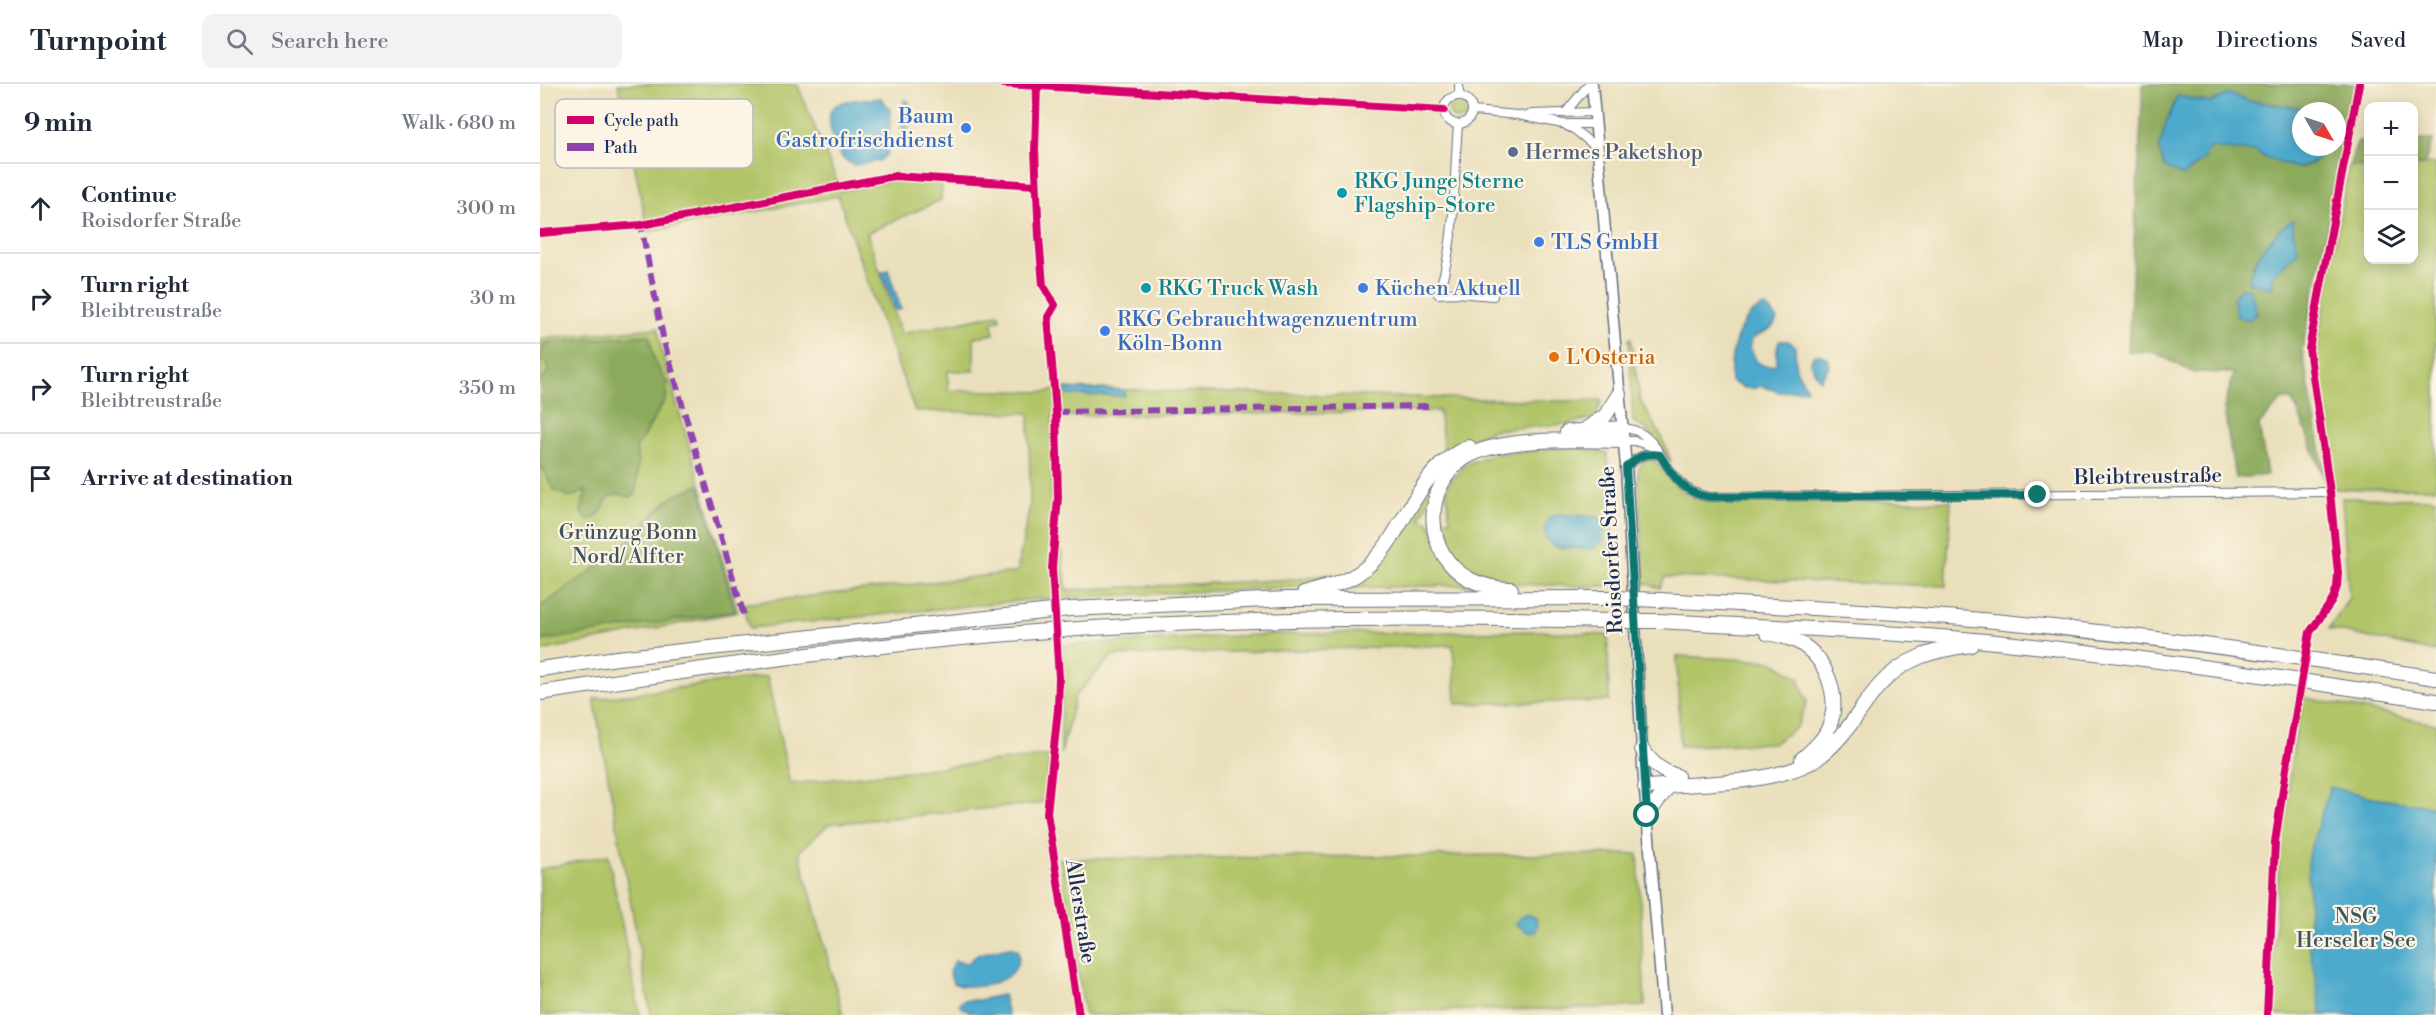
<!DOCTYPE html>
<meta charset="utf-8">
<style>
:root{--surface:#fff;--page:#f2f2f3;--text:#1f2937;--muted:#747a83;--line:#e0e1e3}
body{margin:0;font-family:"Libre Bodoni",serif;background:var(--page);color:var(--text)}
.controls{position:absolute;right:18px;top:18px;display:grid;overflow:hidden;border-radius:12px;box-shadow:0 3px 15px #0003}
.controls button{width:54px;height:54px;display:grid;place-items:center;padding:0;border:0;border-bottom:2px solid var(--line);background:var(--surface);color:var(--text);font:30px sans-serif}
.compass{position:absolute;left:1752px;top:18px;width:54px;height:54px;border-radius:50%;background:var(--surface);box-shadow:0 3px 15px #0003;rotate:129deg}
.stop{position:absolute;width:18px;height:18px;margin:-14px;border:4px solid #0f766e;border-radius:50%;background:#fff}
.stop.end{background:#0f766e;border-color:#fff;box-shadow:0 2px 6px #0008}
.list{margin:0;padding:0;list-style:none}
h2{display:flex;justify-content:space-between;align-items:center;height:78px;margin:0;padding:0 24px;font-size:26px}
h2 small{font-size:20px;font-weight:400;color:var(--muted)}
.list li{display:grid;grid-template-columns:39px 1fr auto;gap:18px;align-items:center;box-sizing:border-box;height:90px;padding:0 24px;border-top:2px solid var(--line)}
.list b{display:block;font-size:22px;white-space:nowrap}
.list p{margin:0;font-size:20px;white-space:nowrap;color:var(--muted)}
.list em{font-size:20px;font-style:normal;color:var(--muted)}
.icon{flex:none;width:33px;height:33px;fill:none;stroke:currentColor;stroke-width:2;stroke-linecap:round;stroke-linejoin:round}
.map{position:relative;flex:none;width:1896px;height:931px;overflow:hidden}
header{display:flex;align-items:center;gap:36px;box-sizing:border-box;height:84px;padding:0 30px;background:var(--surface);border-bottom:2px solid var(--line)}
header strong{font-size:28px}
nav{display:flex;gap:33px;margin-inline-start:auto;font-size:21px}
.search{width:420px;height:54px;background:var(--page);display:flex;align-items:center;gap:15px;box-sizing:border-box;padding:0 21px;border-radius:12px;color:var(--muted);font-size:22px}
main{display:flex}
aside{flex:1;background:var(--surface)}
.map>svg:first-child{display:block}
.green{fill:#b1c468;stroke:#667a63;stroke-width:1.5;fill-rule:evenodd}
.forest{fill:#8caa5c;stroke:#546c5d;stroke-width:1.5;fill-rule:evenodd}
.water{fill:#4eaacc;stroke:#346c95;stroke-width:1.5}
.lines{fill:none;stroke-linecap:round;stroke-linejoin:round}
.minor-casing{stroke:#636d7f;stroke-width:10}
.secondary-casing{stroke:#636d7f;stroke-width:13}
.motorway-casing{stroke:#636d7f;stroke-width:16}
.minor{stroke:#fff;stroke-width:8}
.secondary{stroke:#fff;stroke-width:10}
.motorway{stroke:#fff;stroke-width:14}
.motorway-bridge-casing{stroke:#636d7f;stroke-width:16;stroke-linecap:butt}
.motorway-bridge{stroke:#fff;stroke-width:14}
.quiet{stroke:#8e44ad;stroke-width:6;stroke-dasharray:12 6;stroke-linecap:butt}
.cycleway-casing{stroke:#fcf5e5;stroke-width:11}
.cycleway{stroke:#d6006c;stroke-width:8}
.route{stroke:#0f766e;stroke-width:8}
.shop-dot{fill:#3f7fe0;stroke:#fcf5e5;stroke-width:2}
.service-dot{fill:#5c6f8a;stroke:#fcf5e5;stroke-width:2}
.culture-dot{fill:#0f9aa8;stroke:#fcf5e5;stroke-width:2}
.food-dot{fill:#e8710a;stroke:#fcf5e5;stroke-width:2}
.labels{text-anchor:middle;stroke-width:4.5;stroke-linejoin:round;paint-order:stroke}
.shop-label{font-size:21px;fill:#366cbe;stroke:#fcf5e5;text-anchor:start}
.service-label{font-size:21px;fill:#4e5e75;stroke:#fcf5e5;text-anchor:start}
.culture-label{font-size:21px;fill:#0d838f;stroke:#fcf5e5;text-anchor:start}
.food-label{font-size:21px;fill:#c56008;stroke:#fcf5e5;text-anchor:start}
.street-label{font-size:21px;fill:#1b2f5e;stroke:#fcf5e5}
.park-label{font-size:21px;fill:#405460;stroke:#fcf5e5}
.key{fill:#fcf5e5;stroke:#b8babc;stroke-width:1.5}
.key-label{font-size:16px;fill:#1b2f5e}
</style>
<header>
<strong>Turnpoint</strong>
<div class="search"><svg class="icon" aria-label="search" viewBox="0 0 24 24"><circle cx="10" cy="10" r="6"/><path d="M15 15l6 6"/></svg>Search here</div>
<nav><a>Map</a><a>Directions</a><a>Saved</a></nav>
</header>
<main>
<aside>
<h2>9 min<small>Walk · 680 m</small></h2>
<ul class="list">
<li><svg class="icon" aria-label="ahead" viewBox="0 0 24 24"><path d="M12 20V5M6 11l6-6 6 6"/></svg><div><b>Continue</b><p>Roisdorfer Straße</p></div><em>300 m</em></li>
<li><svg class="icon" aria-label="right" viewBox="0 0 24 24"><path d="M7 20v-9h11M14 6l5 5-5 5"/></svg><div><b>Turn right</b><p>Bleibtreustraße</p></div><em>30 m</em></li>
<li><svg class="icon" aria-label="right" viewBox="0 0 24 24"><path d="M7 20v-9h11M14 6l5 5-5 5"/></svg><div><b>Turn right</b><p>Bleibtreustraße</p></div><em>350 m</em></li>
<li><svg class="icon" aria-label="arrive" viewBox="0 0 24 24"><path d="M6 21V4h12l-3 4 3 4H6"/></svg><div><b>Arrive at destination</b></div></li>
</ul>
</aside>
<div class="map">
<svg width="1896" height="931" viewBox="0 0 1896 931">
<rect width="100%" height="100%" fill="#fcf5e5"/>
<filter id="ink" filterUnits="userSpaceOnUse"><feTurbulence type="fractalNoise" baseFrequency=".0167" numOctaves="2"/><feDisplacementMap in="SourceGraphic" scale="12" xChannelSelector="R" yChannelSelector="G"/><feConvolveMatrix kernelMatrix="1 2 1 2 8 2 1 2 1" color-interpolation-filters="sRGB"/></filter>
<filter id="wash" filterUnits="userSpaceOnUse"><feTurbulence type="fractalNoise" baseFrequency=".008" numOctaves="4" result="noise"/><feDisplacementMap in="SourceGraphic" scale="24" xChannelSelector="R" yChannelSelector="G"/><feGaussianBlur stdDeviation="1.35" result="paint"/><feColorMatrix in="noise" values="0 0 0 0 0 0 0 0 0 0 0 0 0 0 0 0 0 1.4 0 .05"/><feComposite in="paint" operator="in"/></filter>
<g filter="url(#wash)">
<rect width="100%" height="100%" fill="#eadfbb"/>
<g class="green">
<path d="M78,0H257L301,107L356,96L402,99L401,116L327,149L361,250L459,230L460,236L452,238L454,250L434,253V287H408V306L507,308L519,304L1021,317L1062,316L1055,334L1027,340L953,346L904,366L899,327L513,332L511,455H519L527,506L757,495L793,490L780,497L759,503L498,515L210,544L203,520L477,488L490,420L489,329L375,327L336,223L298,112L108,148Z"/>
<circle cx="919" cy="26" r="10"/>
<path d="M1896,80V404L1795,405L1773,282L1809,82H1828V176H1874V81Z"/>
<path d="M118,244L122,269L198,528L0,567V255Z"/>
<path d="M1091,254L1100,316L1121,352L1132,379L1106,345L1093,338L1089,255Z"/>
<path d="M1037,363L1067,369L1075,478L1083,502C1042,501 944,508 916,477C909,469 902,445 898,434L910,436L906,403L926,380L953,370ZM1008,434L1063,456L1053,465L1017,464L1005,452V443Z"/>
<path d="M1104,376H1113C1136,397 1133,410 1169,417H1411L1406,502L1125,493L1120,504L1104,499L1098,386Z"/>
<path d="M905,384L880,434L889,438L932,501L801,504L879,418Z"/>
<path d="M1802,414L1896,415V568L1789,545L1809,514Z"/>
<path d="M999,547L1068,551L1069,617L916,620L913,561L572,572L535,612L521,670L522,561L735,550Z"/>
<path d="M1137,572L1232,577L1259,594L1267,618L1257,643L1234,659L1140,662Z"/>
<path d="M227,592L250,700L510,671L505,717L496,720L289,740L259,768L303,931H111L54,615Z"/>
<path d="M1761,613L1896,640V931H1730L1740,757Z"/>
<path d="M1098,770L1105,922L1022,925L701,928L667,931H545L520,775Z"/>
<path d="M68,771L100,931H0V785Z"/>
</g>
<g class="forest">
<path d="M1603,0H1818L1762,266L1787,401L1757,325L1751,316L1742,315L1719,341L1727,391L1695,394L1684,324L1694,289L1652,288L1614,268H1588ZM1689,10L1709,17L1763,24L1767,27H1797V63H1780L1778,76L1769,81L1757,84L1726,74L1715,67L1689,64L1620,65L1627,37L1638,12L1670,19ZM1739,145L1752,146L1758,167L1732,192L1733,202L1712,182Z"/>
<path d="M1874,56H1893L1884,81H1874Z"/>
<path d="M1818,57H1828V82H1809Z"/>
<path d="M109,251L115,278L127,300L126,314L96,365L98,379L96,410L91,413L77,410L68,413C63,425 60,435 46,436L41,428L46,407L30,413L15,407L0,380V298L8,287L7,280L0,276L4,259Z"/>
<path d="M159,401L195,527L0,557V523L74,471L125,419L136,411Z"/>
</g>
<g class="water">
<path d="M1689,10L1709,17L1763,24L1767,27H1761V63H1780L1778,76L1757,84L1726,74L1715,67L1669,64L1664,75L1643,92L1625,84L1619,65L1627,37L1637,12L1670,19Z"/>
<path d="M341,14L351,27L347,70L339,77L313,81C309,78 304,76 301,72C295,62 283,31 294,23C305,14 328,16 341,14Z"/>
<path d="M364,16L369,17L368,62H361Z"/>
<path d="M1753,136V146L1758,167L1732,192L1733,202L1729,204L1708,198C1714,174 1731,149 1753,136Z"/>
<path d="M348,186L361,225L356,227L342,188Z"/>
<path d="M1701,204L1710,205L1717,229L1709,236L1697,232L1693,214Z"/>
<path d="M1225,222L1237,234C1234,248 1221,247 1212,255L1210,264L1217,278L1224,282L1235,281C1240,274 1234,266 1239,257C1247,256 1250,257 1255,262L1256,286L1267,305L1240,308L1221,302C1209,307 1202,304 1191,297C1189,272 1198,230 1225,222Z"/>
<path d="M1279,270L1287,274L1289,282L1280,296L1270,279L1274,271Z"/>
<path d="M526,305L585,306V312L526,311Z"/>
<path d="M1019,430L1058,433C1068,444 1066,457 1053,465L1013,462C1002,454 1004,446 1008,434Z"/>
<path d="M1790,703L1840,715L1896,723V931H1782L1769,860L1768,772Z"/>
<path d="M987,830L996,834L998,842L995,848L989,849L976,840L979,834Z"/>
<path d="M469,863L478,866C486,897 435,909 413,899L409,887L415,877L427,879L439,870Z"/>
<path d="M463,911L468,931C453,931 425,931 419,920L424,916H439Z"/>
</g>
</g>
<g filter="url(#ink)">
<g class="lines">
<defs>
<g id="minor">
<path d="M464,0L904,26"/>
<path d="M497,2L495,66L499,153L503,201L515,221L508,233"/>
<path d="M919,11V0"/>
<circle cx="918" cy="26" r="14"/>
<path d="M933,27L978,31L1023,40H1056"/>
<path d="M1026,28L1049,0"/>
<path d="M990,30L1055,28"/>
<path d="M918,41C913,97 917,156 898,210L916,209L953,212"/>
<path d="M1027,42L1035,46L1057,64"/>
<path d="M1082,344C1128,346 1118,404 1169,413L1790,408"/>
<path d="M1083,357H1095L1116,364"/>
<path d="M1086,383C1098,373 1104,368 1120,371"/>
<path d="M507,729L539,931"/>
</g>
<path id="secondary" d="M1052,0L1086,383L1103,683L1124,931"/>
<g id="motorway">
<path d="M1046,345L1065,332L1079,310"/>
<path d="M1027,348L1082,344"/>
<path d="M971,505C957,505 944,502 931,496C883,472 881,403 925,374C958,352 1043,356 1083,357"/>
<path d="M764,510C783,504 802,500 819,489C867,456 872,385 929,363"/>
<path d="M1119,516C1234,522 1349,527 1464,538C1608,552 1753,572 1896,594"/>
<path d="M1117,537C1230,543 1343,547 1456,558C1603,573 1750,595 1896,617"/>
<path d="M1227,549C1238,551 1249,553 1258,558C1287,574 1301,613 1289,643C1284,656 1272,666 1262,675"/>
<path d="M0,585L77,574L530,525L747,515L1071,514"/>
<path d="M0,609C164,584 328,560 494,548C686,534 880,532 1072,537"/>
<path d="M1102,665C1113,680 1120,687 1137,692"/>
<path d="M1105,703C1153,700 1240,701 1279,673C1305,654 1318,627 1338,603C1364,573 1394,566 1431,561"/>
<path d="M1107,731L1129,702"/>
</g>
</defs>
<use href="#minor" class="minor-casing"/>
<use href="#secondary" class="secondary-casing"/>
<use href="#motorway" class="motorway-casing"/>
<use href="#minor" class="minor"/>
<use href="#secondary" class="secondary"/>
<use href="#motorway" class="motorway"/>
<defs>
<g id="motorway-bridge">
<path d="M1071,514L1119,516"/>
<path d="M1072,537H1117"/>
</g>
</defs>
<use href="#motorway-bridge" class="motorway-bridge-casing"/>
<use href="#motorway-bridge" class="motorway-bridge"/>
<g class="quiet">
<path d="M96,141H101L124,258L205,535"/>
<path d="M516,328L889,322"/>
</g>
<defs>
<g id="cycleway">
<path d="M464,0L904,26"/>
<path d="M497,2L495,66L499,153L503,201L515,221L508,233L516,328L518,414L512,484L519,594L518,625L507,729L539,931"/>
<path d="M0,149L101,141L354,92L496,101"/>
<path d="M1727,931L1735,758L1746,685L1770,548L1792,517L1797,503L1798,489L1790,408L1769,265L1819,0"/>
</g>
</defs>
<use href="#cycleway" class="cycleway-casing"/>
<use href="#cycleway" class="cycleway"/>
</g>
</g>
<g class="lines" filter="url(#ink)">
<path class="route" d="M1107,731L1086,383C1098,373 1104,368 1120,371C1133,392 1143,409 1169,413L1498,411"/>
</g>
<g class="shop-dot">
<circle cx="426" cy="44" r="6"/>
<circle cx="999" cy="158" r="6"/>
<circle cx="823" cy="204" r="6"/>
<circle cx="565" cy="247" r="6"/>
</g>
<circle class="service-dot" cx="973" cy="68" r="6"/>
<g class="culture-dot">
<circle cx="802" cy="109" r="6"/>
<circle cx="606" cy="204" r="6"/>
</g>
<circle class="food-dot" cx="1014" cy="273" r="6"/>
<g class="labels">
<g class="shop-label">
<text x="414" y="39" text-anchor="end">Baum<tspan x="414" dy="24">Gastrofrischdienst</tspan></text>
<text x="1011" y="165">TLS GmbH</text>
<text x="835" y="211">Küchen Aktuell</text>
<text x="577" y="242">RKG Gebrauchtwagenzuentrum<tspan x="577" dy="24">Köln-Bonn</tspan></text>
</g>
<g class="service-label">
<text x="985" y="75">Hermes Paketshop</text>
</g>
<g class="culture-label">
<text x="814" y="104">RKG Junge Sterne<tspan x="814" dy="24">Flagship-Store</tspan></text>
<text x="618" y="211">RKG Truck Wash</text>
</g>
<g class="food-label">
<text x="1026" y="280">L'Osteria</text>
</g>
<g class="street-label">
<text transform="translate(1608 392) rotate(-1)" y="7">Bleibtreustraße</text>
<text transform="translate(1071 466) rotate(-93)" y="7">Roisdorfer Straße</text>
<text transform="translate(541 827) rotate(81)" y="7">Allerstraße</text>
</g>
<g class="park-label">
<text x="88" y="455">Grünzug Bonn<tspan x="88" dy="24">Nord/ Alfter</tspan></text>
<text x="1816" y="839">NSG<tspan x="1816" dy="24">Herseler See</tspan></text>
</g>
</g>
<rect x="15" y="15" width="198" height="69" rx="9" class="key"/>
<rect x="27" y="32" width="27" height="8" fill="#d6006c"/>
<rect x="27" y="59" width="27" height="8" fill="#8e44ad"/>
<g class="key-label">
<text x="64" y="42">Cycle path</text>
<text x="64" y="69">Path</text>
</g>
</svg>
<div class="controls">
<button>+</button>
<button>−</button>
<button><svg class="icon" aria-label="layers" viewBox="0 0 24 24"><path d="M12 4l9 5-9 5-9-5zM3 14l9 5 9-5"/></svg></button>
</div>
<svg class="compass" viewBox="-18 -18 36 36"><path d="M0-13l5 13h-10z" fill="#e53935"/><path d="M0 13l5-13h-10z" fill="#747a83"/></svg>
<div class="stop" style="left:1107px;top:731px"></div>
<div class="stop end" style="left:1498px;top:411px"></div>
</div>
</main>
